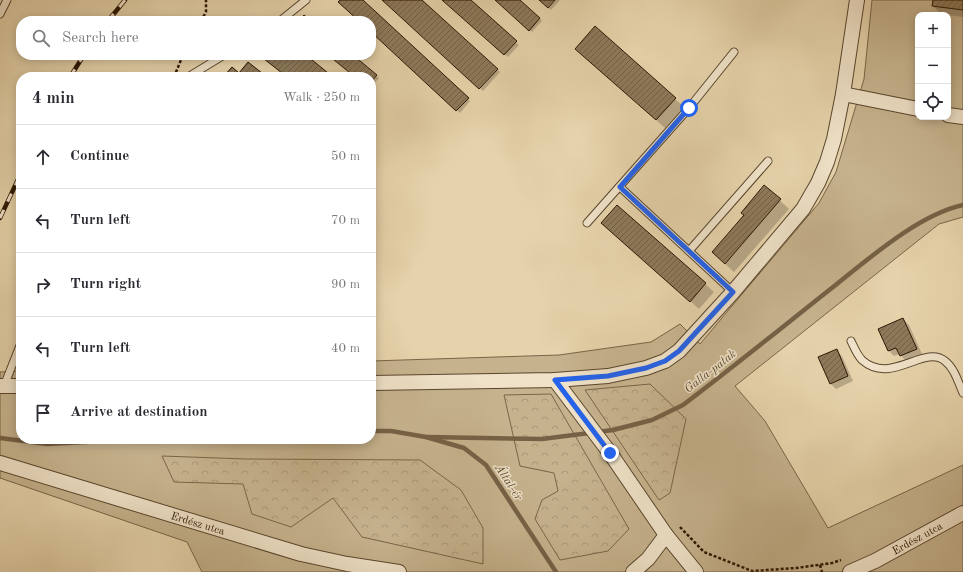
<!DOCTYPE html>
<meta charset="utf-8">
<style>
:root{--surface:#fff;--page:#f2f2f3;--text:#2b2b33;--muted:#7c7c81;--line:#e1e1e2}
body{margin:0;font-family:"Old Standard TT",serif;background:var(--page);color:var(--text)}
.controls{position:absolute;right:12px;top:12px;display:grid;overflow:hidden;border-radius:8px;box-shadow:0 2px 10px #0003}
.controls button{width:36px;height:36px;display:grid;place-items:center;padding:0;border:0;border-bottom:1px solid var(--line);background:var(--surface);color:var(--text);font:20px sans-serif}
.stop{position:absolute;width:12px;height:12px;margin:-9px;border:3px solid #2563eb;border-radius:50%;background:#fff}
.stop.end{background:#2563eb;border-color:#fff;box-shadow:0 1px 4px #0008}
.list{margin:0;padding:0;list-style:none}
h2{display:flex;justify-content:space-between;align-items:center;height:52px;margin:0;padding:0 16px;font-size:17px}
h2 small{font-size:13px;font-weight:400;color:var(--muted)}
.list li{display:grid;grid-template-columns:26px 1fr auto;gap:12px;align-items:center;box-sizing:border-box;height:64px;padding:0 16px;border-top:1px solid var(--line)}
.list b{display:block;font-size:15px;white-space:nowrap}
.list em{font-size:13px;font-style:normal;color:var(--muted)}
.icon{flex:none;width:22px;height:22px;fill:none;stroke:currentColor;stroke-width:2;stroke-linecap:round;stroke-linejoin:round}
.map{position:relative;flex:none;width:963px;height:572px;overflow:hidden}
.search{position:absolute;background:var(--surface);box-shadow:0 2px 10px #0003;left:16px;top:16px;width:360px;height:44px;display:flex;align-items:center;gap:10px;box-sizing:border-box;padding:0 14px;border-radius:16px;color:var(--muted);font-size:15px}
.panel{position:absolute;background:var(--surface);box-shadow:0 2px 10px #0003;left:16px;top:72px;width:360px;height:372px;border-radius:16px}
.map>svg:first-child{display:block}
.grass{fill:#c6b38e;stroke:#796548;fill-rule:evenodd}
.forest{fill:url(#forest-crowns);stroke:#796548}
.shadow{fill:#0003}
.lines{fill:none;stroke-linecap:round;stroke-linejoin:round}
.stream{stroke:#766146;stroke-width:4.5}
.building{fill:url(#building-hatch);stroke:#2c1703}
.service-casing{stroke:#5a462d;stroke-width:9}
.minor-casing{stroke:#5a462d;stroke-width:16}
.path{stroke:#2c1703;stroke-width:2.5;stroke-dasharray:3 2;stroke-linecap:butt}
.service{stroke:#efe2c8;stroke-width:7}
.minor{stroke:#efe2c8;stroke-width:14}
.rail-casing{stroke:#2c1703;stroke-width:4.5}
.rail{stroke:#efe2c8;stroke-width:3;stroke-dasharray:9;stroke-linecap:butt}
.route{stroke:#2563eb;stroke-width:5}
.labels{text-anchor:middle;stroke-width:3;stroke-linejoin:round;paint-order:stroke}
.street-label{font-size:11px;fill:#2c1703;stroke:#efe2c8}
.water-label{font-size:12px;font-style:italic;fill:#5d492f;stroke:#efe2c8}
</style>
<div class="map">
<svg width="963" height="572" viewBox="0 0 963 572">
<defs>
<pattern id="forest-crowns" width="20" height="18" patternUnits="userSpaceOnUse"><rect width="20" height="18" fill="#c6b38e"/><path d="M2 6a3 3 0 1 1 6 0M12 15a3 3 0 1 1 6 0" fill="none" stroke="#aa9979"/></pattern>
<pattern id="building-hatch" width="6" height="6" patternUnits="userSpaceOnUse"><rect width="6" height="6" fill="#8d795a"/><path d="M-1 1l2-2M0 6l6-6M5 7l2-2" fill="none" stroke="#736248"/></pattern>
</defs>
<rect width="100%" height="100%" fill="#e6d3ab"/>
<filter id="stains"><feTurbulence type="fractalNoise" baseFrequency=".005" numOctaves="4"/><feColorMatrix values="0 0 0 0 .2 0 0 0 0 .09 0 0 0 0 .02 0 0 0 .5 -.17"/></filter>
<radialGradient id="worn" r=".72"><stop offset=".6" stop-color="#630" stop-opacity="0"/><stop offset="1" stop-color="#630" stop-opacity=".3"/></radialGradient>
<path class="grass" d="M872,0H963V217L939,224L735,386L765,421L828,528L963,465V572H202L187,542L0,478V372L21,371V439H371V361L559,355L651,342L680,324L700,344L819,203L836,172L864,79ZM918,15H948V117H918Z"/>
<g class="forest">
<path d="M650,384L686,419L670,493L659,500L585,390Z"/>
<path d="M551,394L629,529L608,551L560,560L535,519L542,500L558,491L554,473L520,466L504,395Z"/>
<path d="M162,456L245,459L420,460L461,490L483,528V564L362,537L333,498L291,527L252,514L243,484L174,482Z"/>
</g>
<g class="shadow">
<path d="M341,0H361L470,101L460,113L371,31V21H360Z"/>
<path d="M383,0H421L500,72L483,91Z"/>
<path d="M443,0H469L519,45L508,57Z"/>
<path d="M497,0H518L542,21L532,32Z"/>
<path d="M540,0H560L551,10Z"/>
<path d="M934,0H963V17L941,14L933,6Z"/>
<path d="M329,55H351L379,78L371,87V77H356Z"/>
<path d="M585,57L675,99L684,107L665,128Z"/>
<path d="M765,187L789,209L734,272L722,261L745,216Z"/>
<path d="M602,223L705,284L714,292L699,309Z"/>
<path d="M903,319L909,325L922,354L906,361L900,354L894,356L889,351Z"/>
<path d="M836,350L842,356L853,381L836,389L830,383Z"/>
</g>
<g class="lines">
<g class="stream">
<path d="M371,431H391L426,437L464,448L486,465L556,572"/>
<path d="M426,437L542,439L613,430L652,420L683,405C732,368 780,329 828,291C865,262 917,215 963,205"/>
<path d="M0,438L47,444L143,439"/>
</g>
</g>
<g class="building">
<path d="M340,0H363L469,98L456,111L371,32V21H359L338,2Z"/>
<path d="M382,0H422L498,69L479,89Z"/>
<path d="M442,0H471L517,41L504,55Z"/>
<path d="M495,0H520L540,18L529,31Z"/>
<path d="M539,0H555L548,8Z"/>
<path d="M933,0H963V10L932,6Z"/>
<path d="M304,15L311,21H299Z"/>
<path d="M595,26L676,98L656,120L575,49Z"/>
<path d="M259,55H306L333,77H287Z"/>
<path d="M328,55H353L377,75L371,82V77H355Z"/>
<path d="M248,62L267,77H223L232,67L239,73Z"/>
<path d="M764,185L781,199L725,264L712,252L744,215L741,213Z"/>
<path d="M617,205L706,283L690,302L601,223Z"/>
<path d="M903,318L917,349L900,356L896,348L888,351L878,329Z"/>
<path d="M837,349L848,376L830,384L818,357Z"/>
</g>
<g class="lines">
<defs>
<g id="service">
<path d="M0,14L7,0"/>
<path d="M280,21L306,0"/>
<path d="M188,77L224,55"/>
<path d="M620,187L733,292"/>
<path d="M587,223L689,108L734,52"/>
<path d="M689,251L768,161"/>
<path d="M851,341C854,347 857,355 862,360C891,386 924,344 945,361C955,369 958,382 963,393"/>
<path d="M4,386L21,343"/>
</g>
<g id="minor">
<path d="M843,94L918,109"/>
<path d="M948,115L963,117"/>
<path d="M555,380L610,453L666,535L696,572"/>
<path d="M371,383L555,380L608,376L646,368L665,361L679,351L733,292L803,209L818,183L827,162L834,139L843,94L857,0"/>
<path d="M0,386H21"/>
<path d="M0,463L301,554L347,564L399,572"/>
<path d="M633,572L648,559L666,535"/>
<path d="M850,572L875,561L963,513"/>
</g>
</defs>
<use href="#service" class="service-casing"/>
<use href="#minor" class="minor-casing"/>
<g class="path">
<path d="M201,21L206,12V0"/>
<path d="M174,77L183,55"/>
<path d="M680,527L704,552L752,571L796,568L832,563L841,560"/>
<path d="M820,565L822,572"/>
</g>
<use href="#service" class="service"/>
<use href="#minor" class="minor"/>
<defs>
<g id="rail">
<path d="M108,21L125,0"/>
<path d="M70,77L84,55"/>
<path d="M0,218L21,173"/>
</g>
</defs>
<use href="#rail" class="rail-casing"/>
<use href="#rail" class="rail"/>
</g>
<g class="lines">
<path class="route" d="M610,453L555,380L608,376L646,368L665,361L679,351L733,292L620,187L689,108"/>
</g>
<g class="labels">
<g class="street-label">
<text transform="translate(198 523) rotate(17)" y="4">Erdész utca</text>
<text transform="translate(917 538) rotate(-29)" y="4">Erdész utca</text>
</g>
<g class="water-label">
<text transform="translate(710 371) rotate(-38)" y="4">Galla-patak</text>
<text transform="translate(509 482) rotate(57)" y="4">Által-ér</text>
</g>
</g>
<rect width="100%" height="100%" filter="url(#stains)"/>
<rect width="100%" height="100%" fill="url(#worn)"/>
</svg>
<div class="controls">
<button>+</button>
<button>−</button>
<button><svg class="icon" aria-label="locate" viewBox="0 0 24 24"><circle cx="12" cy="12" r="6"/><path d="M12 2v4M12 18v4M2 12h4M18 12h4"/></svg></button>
</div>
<div class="stop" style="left:689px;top:108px"></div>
<div class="stop end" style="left:610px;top:453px"></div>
<div class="search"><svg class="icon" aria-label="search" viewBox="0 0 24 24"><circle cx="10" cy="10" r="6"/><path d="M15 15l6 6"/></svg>Search here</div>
<section class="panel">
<h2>4 min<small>Walk · 250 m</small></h2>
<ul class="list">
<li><svg class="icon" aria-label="ahead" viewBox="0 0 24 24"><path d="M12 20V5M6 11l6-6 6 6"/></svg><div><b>Continue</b></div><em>50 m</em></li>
<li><svg class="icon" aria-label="left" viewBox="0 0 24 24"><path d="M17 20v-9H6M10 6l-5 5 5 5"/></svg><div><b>Turn left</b></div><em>70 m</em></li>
<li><svg class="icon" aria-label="right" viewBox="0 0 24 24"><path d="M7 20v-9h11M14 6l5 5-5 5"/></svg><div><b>Turn right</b></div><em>90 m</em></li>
<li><svg class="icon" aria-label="left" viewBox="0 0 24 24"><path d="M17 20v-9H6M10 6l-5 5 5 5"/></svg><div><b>Turn left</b></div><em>40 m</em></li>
<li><svg class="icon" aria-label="arrive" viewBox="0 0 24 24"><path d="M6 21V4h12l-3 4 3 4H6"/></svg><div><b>Arrive at destination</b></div></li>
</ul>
</section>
</div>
